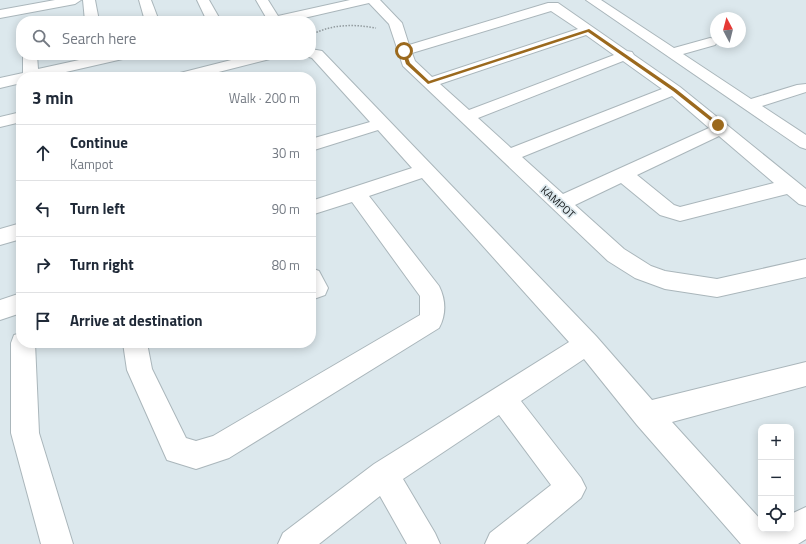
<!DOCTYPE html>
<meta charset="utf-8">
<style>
:root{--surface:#fff;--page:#f6f6f7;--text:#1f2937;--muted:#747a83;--line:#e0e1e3}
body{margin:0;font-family:"Titillium Web",sans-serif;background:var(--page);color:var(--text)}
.controls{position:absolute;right:12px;bottom:12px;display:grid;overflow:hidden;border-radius:8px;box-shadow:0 2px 10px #0003}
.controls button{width:36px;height:36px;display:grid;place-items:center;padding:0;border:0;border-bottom:1px solid var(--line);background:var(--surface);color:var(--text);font:20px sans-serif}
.compass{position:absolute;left:710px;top:12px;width:36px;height:36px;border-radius:50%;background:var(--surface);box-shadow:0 2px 10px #0003;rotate:353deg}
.stop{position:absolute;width:12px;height:12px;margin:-9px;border:3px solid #9b691d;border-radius:50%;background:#fff}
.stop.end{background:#9b691d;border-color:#fff;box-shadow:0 1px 4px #0008}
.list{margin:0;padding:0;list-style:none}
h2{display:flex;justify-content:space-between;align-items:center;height:52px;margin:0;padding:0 16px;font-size:17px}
h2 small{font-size:13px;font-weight:400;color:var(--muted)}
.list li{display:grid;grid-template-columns:26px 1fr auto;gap:12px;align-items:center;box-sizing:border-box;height:56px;padding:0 16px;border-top:1px solid var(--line)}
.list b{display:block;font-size:15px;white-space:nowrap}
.list p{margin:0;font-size:13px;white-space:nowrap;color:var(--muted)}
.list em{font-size:13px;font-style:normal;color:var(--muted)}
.icon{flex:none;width:22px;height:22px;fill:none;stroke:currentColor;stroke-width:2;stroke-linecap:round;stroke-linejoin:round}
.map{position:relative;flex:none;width:806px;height:544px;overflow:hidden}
.search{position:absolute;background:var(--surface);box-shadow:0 2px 10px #0003;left:16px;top:16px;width:300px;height:44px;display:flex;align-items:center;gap:10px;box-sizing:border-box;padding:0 14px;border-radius:16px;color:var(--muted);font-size:15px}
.panel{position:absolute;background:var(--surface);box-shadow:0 2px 10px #0003;left:16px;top:72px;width:300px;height:276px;border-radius:16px}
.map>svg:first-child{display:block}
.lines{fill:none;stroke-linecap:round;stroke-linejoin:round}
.minor-casing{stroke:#aab6bb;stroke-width:2}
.path{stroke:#929b9f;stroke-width:1.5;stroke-dasharray:1.5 1.5;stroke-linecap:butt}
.minor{fill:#fff;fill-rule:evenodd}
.route{fill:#9b691d}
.labels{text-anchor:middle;stroke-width:3.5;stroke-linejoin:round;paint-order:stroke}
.street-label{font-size:11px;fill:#171b1d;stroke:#dce8ed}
</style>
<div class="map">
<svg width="806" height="544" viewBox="0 0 806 544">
<rect width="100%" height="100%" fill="#dce8ed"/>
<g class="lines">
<defs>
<g id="minor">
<path d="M55,0H81L75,4L0,18V10Z"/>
<path d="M83,0H95L99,21H85Z"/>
<path d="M139,0H151L159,21H145Z"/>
<path d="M197,0H209L221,21H207Z"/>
<path d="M256,0H268L278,16L350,0H380L402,23L409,45L548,3H558L627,51L632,52L634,55L680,87L806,189V206L799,204L787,194L680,221L660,215L621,183L575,205L624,249L651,266L665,271L717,279L806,259V277L717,297L665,289L635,278L608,261L403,66L389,24L369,3L291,21H266L267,19ZM551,11L578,29L432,77L415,61L412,53ZM586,35L614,55L469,110L440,84ZM623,61L662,89L511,148L478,118ZM672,96L709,128L563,194L522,157ZM719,136L774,183L680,207L674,205L637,175Z"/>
<path d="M586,0H601L674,48L710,38L715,39L717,42L715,45L683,54L751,99L797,85L806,84V92L762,106L806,135V149L800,147Z"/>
<path d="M311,49L322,51L596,336L652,400L806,362V386L672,422L761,520V529H791V514L806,507V539L798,544H741L637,425L584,359L521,401L581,478L586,488L581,498L526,544H485L490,533L551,485L499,415L403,479L435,533L440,544H407L380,496L319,544H278L283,533L374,464L569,342L422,178L369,196L439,286C446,300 446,315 439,328L229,458L196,469L167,460L127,370L123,343H147L152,369L186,438L196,441L213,436L420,315V296L352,202L311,215V201L412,168L378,130L311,151V139L370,122L312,58L306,56L311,55Z"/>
<path d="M23,55H37L38,69L102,55H129L127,58L44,77H21V83L0,88V78L23,73Z"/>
<path d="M251,55H276L274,58L199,77H173L176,74Z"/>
<path d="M21,112V122L0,127V117Z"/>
<path d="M21,223V239L0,245V229Z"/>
<path d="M311,268L319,271L328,288L325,295L311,300Z"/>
<path d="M21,293V313L0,320V300Z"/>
<path d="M21,333V343H35L39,433L73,544H41L11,433V343L14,335Z"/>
</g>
</defs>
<use href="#minor" class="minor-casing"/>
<path class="path" d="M311,35C332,24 353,24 376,28"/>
<use href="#minor" class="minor"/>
</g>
<path class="route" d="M589,29L676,89L720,124V126H717L673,91L588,32L428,84L406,64L402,51L405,50L410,63L429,81Z"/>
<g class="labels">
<g class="street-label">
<text transform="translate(558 202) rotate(42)" y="4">KAMPOT</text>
</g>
</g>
</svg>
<div class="controls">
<button>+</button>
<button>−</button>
<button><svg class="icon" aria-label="locate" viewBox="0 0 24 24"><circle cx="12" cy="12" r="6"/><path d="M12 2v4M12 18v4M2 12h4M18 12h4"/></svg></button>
</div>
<svg class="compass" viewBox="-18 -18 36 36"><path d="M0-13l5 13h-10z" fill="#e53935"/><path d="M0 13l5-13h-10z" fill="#747a83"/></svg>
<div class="stop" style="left:404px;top:51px"></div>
<div class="stop end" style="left:718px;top:125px"></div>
<div class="search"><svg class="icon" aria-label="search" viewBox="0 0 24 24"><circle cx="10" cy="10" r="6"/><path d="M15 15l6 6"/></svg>Search here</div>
<section class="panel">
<h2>3 min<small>Walk · 200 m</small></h2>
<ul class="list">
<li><svg class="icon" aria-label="ahead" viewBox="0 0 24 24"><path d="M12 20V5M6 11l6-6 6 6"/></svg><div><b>Continue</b><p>Kampot</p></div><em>30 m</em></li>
<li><svg class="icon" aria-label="left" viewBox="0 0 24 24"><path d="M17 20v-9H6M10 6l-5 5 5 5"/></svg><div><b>Turn left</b></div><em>90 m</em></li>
<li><svg class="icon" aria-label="right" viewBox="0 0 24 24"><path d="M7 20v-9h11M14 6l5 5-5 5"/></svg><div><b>Turn right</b></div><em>80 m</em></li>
<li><svg class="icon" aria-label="arrive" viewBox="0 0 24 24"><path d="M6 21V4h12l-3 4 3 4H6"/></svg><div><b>Arrive at destination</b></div></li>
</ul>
</section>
</div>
